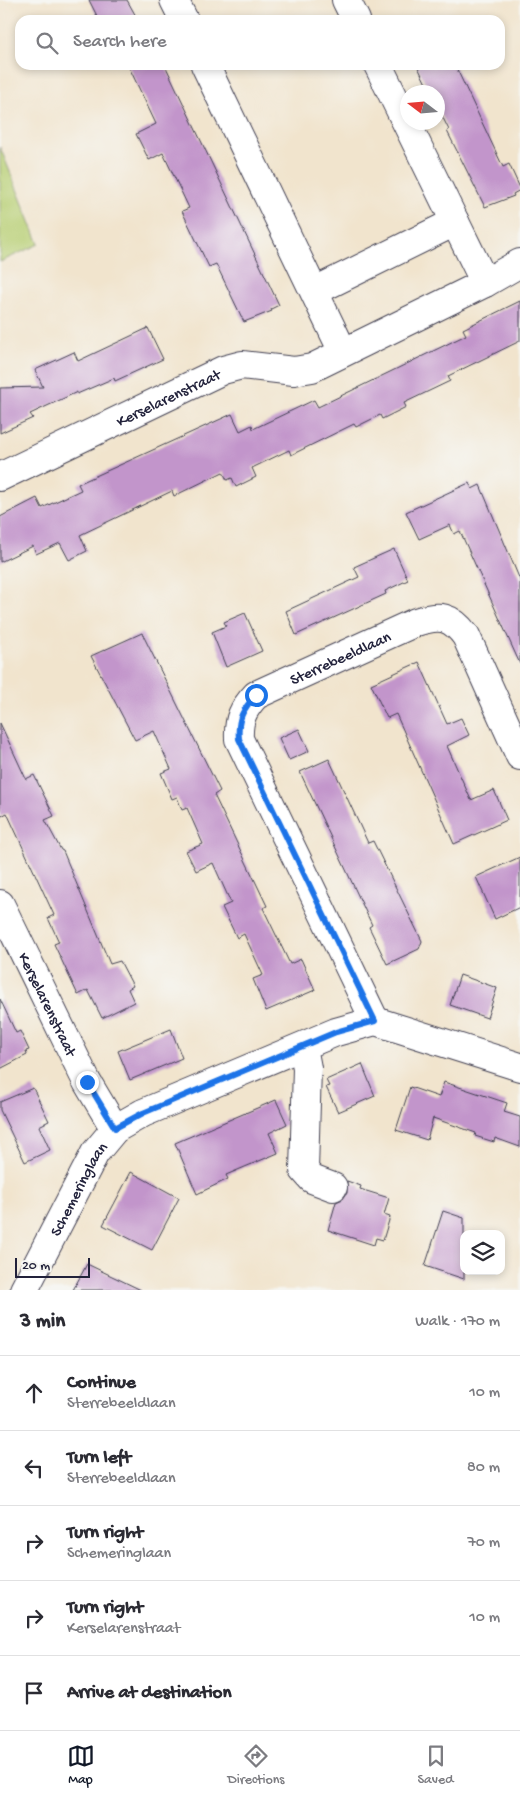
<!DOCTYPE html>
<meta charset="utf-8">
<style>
:root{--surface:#fff;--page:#f2f2f3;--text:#2b2b33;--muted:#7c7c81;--line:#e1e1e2;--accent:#111827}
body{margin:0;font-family:"Gochi Hand",sans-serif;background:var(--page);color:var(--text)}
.controls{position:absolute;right:15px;bottom:15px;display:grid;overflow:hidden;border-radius:10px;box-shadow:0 2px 8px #0003}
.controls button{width:45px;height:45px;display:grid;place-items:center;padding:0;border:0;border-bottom:1px solid var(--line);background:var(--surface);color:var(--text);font:25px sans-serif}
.compass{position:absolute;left:400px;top:85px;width:45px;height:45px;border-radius:50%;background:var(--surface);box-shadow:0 2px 8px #0003;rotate:286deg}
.scale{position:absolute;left:15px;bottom:12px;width:75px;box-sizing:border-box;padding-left:5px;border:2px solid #22223b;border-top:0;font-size:14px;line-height:18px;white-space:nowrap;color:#22223b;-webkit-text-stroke:4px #f6f6f2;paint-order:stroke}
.stop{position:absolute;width:15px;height:15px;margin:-11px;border:4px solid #1a73e8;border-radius:50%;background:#fff}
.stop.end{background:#1a73e8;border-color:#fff;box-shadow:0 1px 5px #0008}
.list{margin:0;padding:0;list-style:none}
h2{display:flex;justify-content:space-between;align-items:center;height:65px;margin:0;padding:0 20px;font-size:21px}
h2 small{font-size:16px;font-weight:400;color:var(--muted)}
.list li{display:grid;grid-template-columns:32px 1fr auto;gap:15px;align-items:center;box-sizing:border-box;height:75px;padding:0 20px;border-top:1px solid var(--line)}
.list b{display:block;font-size:19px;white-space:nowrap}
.list p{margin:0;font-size:16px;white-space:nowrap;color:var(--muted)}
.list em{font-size:16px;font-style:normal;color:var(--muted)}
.icon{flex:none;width:28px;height:28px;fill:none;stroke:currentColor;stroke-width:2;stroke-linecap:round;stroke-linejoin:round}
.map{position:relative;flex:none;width:520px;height:1290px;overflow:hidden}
.search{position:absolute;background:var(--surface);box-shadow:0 2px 8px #0003;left:15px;right:15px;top:15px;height:55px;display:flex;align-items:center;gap:12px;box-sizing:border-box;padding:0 18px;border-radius:15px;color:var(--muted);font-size:19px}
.sheet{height:440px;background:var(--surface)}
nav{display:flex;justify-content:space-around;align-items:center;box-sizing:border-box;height:70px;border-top:1px solid var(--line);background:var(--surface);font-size:14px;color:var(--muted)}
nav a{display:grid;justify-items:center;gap:2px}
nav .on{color:var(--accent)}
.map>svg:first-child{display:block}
.green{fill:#b8cf74;stroke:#6d7858}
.building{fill:#c295cb}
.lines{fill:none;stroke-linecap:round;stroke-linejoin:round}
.minor-casing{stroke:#413f51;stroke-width:30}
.minor{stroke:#fff;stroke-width:28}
.route{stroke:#1a73e8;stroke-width:6}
.labels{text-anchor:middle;stroke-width:4;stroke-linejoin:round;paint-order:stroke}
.street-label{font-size:16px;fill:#22223b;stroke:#f6f6f2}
</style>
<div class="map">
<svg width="520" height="1290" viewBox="0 0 520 1290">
<rect width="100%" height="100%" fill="#f6f6f2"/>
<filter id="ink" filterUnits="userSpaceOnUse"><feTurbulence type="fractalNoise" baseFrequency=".02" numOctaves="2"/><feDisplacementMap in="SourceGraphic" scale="10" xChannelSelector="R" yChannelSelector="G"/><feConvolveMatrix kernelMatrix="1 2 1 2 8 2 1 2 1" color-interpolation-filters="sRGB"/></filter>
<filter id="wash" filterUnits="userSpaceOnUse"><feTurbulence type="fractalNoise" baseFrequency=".0096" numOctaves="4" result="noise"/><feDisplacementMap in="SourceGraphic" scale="20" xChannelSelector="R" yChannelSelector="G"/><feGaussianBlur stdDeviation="1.12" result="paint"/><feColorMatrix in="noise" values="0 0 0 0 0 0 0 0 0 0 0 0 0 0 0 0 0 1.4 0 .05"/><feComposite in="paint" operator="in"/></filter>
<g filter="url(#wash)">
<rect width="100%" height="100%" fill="#f1e4cd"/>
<path class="green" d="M0,147L39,244L0,262Z"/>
<g id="blocks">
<g class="building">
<path d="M89,0H127L138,20H99Z"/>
<path d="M128,65H165L279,305L271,309L272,311L244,322L216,264L209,267L182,211L189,208L163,153L149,160L136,134L156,124Z"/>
<path d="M417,65H455L503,167L509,164L520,188V190L513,194L514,196L485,207L447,131L449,130L438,108V92H430Z"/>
<path d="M520,301V341L448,376L450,381L404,403L406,407L382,419L380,415L356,427L354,424L291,455L289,450L252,468L256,477L236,487L232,478L227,480L223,472L174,496L172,491L80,535L87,551L69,560L60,543L36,554L33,546L0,562V517L37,498L42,508L81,490L78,484L232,414L240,431L252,425L253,429L314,400L318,407L466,335L463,329Z"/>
<path d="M148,328L163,359L115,381L114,378L77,394V392L30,414L33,418L0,433V388L43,387L35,370L74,352L78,361Z"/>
<path d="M469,483L472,489L480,485L520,580V664L460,531L454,534L450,525L419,539L406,512Z"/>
<path d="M394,549L408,580L385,591L386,594L296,635L286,611L359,577L354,567Z"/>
<path d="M245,613L262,651L226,667L212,632L226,626L224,622Z"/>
<path d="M142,633L220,791L214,795L267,906L263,908L290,964L301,959L315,990L266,1011L253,979L263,975L244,934L237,938L222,907L231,903L213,863L196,871L186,851L203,844L187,808L182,810L177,797L172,799L161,773L171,769L154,731L135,740L91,656Z"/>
<path d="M419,662L447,724L461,718L469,735L447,746L471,800L494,790L507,820L454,844L396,714L387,718L371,684Z"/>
<path d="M0,723L26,779L34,775L54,816L45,820L61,850L63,851L110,964L120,961L133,986L128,989L134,1002L102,1018L88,990L78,995L54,944L59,942L48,918L54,915L7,813L0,817Z"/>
<path d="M299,729L309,751L289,760L279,738Z"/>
<path d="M329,759L368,843L373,841L422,941L419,949L387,964L369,927L372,925L300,772Z"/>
<path d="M520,857V907L495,919L476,877Z"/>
<path d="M460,975L497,988L487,1018L450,1005Z"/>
<path d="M0,999L16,1033L20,1031L29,1050L26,1051L27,1055L0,1069Z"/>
<path d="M171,1029L182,1058L130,1080L118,1051Z"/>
<path d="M362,1064L375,1096L338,1112L326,1087L329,1086L326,1080Z"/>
<path d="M444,1082L507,1103L504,1112L520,1117V1147L495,1138L494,1142L475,1136L476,1133L433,1118L427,1140L396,1130L410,1087L439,1097Z"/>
<path d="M33,1088L49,1121L39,1126L50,1150L25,1162L0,1110V1102Z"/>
<path d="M276,1100L287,1124L269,1133L278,1153L226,1175L228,1179L197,1194L175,1143Z"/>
<path d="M131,1172L179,1198L152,1250L103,1225Z"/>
<path d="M347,1181L361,1186L360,1189L389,1198L384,1215L390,1217L383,1240L376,1238L374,1245L328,1230L336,1202L343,1199L347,1193Z"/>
<path d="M443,1211L464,1218V1279L425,1266Z"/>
<path d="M87,1264L141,1290H73Z"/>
</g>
</g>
</g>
<g filter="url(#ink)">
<use href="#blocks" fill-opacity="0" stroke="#413f51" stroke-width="1"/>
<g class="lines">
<defs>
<g id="minor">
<path d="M174,0L184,20"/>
<path d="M346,0L356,20"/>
<path d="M205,65L343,352"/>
<path d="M378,65L485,283"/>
<path d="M315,291L455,222"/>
<path id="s1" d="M0,477L223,370L242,365L294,371L312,368L485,283L520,263"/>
<path id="s2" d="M0,904L87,1082L115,1129"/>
<path id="s3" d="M375,1021L239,739C238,719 243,709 256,695L416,622C440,614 451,616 466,636L520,756"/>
<path d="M303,1047L307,1068L304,1170L312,1179L333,1187"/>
<path id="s4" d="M24,1290L95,1153L115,1129L143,1113L336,1032L375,1021L520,1067"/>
</g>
</defs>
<use href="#minor" class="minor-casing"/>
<use href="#minor" class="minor"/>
</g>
</g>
<g class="lines" filter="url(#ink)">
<path class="route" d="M87,1082L115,1128L143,1113L336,1032L375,1021L239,739C237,719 243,709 256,695"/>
</g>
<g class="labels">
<g class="street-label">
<text dy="6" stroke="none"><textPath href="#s1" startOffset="186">Kerselarenstraat</textPath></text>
<text dy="6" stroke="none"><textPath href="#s3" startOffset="454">Sterrebeeldlaan</textPath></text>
<text dy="6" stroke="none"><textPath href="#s2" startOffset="111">Kerselarenstraat</textPath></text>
<text dy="6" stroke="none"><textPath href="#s4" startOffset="115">Schemeringlaan</textPath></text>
</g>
</g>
</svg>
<div class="controls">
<button><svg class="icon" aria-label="layers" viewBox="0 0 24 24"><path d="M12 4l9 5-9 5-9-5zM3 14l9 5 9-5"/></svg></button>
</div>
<svg class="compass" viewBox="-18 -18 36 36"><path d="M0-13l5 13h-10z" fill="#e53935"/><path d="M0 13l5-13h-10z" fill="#7c7c81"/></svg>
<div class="scale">20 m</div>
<div class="stop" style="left:256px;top:695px"></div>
<div class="stop end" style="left:87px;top:1082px"></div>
<div class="search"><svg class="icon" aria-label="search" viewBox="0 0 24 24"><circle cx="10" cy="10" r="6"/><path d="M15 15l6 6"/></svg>Search here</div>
</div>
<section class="sheet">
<h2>3 min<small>Walk · 170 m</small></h2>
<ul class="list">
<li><svg class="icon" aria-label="ahead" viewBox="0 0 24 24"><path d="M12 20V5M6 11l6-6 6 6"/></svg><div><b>Continue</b><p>Sterrebeeldlaan</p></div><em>10 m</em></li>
<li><svg class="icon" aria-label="left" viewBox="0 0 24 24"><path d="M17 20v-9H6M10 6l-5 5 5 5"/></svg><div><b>Turn left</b><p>Sterrebeeldlaan</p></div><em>80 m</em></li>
<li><svg class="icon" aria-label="right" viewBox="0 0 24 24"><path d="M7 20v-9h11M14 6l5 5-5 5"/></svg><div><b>Turn right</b><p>Schemeringlaan</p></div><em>70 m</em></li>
<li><svg class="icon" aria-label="right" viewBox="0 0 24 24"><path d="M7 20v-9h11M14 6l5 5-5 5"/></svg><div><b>Turn right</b><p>Kerselarenstraat</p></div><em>10 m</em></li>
<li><svg class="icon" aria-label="arrive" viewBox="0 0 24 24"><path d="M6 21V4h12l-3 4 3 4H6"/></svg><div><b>Arrive at destination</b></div></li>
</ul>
</section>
<nav>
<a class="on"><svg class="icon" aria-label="map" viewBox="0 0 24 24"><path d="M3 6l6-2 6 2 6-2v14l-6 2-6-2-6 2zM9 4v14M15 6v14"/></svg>Map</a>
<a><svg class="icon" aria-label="directions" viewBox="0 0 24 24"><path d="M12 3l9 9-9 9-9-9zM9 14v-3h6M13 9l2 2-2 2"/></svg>Directions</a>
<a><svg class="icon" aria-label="saved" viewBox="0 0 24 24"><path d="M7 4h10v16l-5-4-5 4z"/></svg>Saved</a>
</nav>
